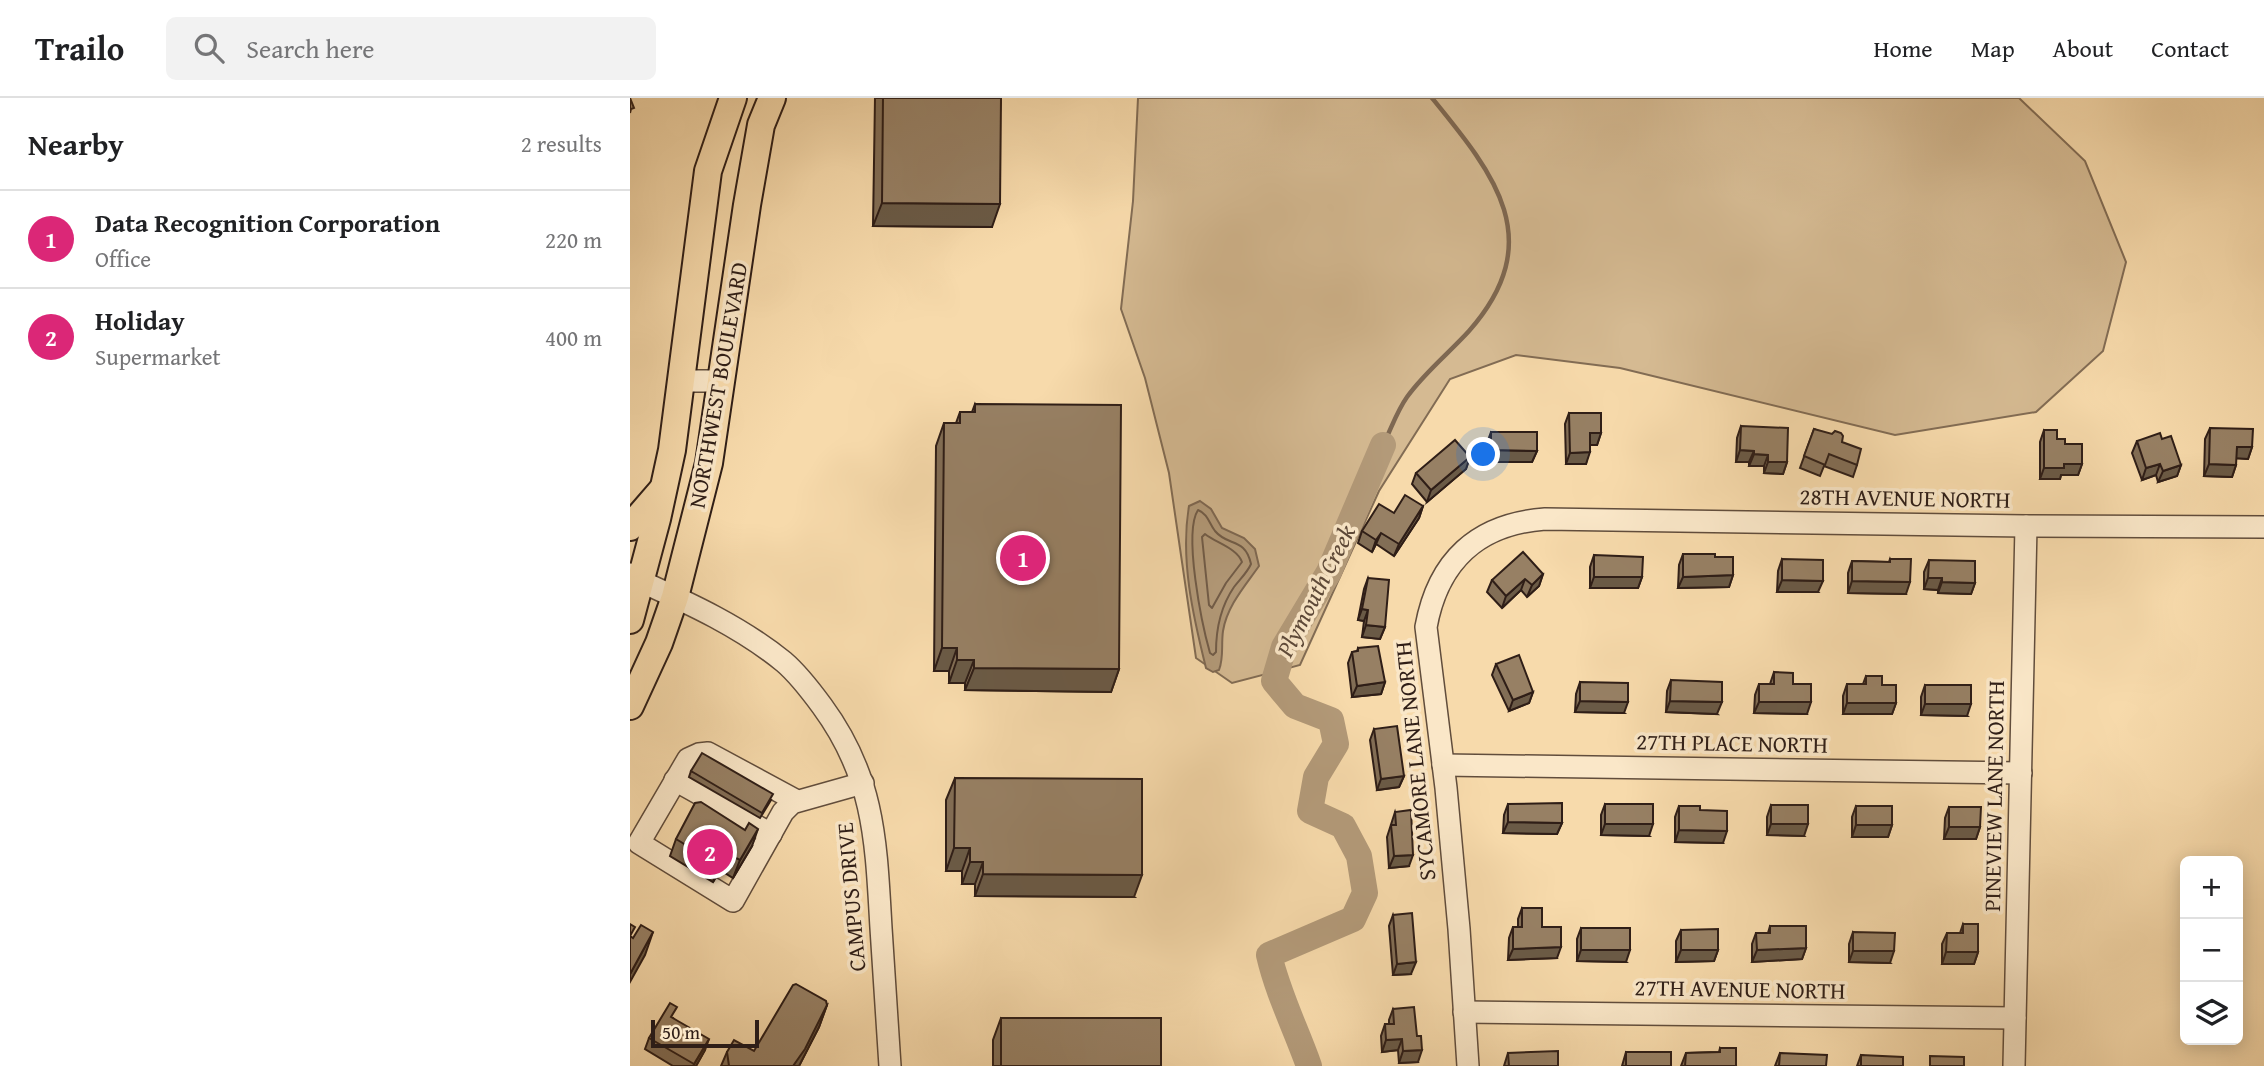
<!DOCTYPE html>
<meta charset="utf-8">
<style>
:root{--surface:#fff;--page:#f2f2f2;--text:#202124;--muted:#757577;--line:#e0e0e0;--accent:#db2777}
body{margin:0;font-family:"Gentium Book Plus",serif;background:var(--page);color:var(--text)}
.controls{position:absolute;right:21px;bottom:21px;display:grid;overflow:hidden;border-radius:10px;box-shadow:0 4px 18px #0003}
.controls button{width:63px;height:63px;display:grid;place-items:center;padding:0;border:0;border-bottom:2px solid var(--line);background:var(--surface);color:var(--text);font:35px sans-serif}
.scale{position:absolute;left:21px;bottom:18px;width:108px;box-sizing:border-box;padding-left:7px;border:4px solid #2f1e17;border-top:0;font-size:19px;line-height:24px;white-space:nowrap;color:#2f1e17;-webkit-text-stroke:5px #fae7c8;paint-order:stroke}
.you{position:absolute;left:854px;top:357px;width:24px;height:24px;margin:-18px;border:5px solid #fff;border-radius:50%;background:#1a73e8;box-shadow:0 0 0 10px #1a73e833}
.badge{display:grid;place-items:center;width:46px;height:46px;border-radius:50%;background:var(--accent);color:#fff;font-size:23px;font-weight:700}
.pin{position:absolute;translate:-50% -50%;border:4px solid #fff;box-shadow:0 2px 7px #0006}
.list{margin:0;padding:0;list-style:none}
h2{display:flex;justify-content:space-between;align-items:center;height:91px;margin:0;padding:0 28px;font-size:30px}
h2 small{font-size:23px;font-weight:400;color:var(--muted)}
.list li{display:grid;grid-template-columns:46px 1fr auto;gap:21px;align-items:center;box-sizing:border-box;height:98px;padding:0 28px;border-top:2px solid var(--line)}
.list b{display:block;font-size:26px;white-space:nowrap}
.list p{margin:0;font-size:23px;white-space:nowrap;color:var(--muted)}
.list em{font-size:23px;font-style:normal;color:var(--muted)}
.icon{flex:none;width:38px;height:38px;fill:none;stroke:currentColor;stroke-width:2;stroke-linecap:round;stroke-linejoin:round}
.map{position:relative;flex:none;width:1634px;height:968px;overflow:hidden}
header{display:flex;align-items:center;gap:42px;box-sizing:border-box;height:98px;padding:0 35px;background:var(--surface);border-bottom:2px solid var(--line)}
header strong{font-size:33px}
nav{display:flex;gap:38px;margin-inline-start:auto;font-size:24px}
.search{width:490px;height:63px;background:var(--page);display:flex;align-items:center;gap:18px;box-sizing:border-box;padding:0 24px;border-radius:10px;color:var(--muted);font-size:26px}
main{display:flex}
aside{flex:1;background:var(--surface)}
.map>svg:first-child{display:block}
.green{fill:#d5ba92;stroke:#826c54;stroke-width:2}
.water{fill:#b39a79;stroke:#7e6852;stroke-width:2}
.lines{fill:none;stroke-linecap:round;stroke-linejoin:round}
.shore{stroke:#715c48;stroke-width:2}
.stream{stroke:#7e6852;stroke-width:4.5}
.river{stroke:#b39a79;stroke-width:26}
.minor-casing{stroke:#614d3c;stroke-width:24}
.major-casing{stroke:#2f1e17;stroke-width:30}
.minor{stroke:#fae7c8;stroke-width:21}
.major{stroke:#f7daab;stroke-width:26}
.wall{fill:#826e56;stroke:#2f1e17;stroke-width:2}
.shaded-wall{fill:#6a5a46;stroke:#2f1e17;stroke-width:2}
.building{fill:#978064;stroke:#2f1e17;stroke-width:2}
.labels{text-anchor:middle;stroke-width:7;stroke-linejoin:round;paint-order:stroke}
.street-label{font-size:23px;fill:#2f1e17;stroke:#fae7c8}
.water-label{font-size:24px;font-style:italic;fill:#5d4939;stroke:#fae7c8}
</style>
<header>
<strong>Trailo</strong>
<div class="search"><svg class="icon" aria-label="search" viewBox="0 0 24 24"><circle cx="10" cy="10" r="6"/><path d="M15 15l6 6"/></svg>Search here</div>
<nav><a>Home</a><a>Map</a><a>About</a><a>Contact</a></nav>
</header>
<main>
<aside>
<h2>Nearby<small>2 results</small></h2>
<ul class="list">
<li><span class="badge">1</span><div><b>Data Recognition Corporation</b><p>Office</p></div><em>220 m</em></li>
<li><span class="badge">2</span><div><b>Holiday</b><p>Supermarket</p></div><em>400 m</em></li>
</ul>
</aside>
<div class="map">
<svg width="1634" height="968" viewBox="0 0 1634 968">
<rect width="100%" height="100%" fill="#f7daab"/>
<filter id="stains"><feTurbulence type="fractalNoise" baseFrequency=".00286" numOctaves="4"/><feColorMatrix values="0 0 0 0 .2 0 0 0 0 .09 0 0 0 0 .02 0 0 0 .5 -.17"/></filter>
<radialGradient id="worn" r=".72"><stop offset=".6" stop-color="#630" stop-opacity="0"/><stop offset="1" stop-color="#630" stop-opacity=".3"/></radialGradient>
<path class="green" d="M508,0H1389L1455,63L1496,164L1473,253L1406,314L1265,337L990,270L886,257L820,281L749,393L670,567L602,585L566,560L539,375L515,280L491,211L503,103Z"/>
<path class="water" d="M570,403L581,411L592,430L614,440L625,451L629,468C615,488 597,508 593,533C591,547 594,559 589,572L583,574L576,570C563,518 550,461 559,408Z"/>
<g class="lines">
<g class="shore">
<path d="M568,412C578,416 579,425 585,433C598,449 615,439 621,466C617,475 610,481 604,489C591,508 586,531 586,554L583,557L580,555C572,527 553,435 568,412Z"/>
<path d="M575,436C586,445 607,450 612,464L596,485L582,510L579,507L572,439Z"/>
</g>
<path class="stream" d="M753,347C761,331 767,313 777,299C794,275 819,255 839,233C919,142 864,76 802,0"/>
<path class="river" d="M679,968C666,931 648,896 639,857L723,821L735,795L729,758L713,728L680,713L686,679L706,646L701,622L665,608L644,583L654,549L699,474L753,347"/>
<defs>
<g id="minor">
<path d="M51,283H92"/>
<path d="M0,476L10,483C61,506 111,529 154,564C168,576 181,593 192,608C245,680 246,744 251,830C254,876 257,922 260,968"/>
<path d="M813,667L1391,675"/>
<path d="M45,682L141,736"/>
<path d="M167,703L78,655L69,656L58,661L9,745L103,803L153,714L162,705L233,685"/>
<path d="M834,914L1385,920"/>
<path d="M838,968L829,831L816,690L796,529C808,463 847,426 915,421L1396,428L1634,429"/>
<path d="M1384,968L1396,428"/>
</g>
<g id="major">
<path d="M0,429L32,392"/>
<path d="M0,522L27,421L42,352L78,73L103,0"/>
<path d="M0,608L29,545L45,499L79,365L117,107L131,27L142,0"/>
</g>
</defs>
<use href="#minor" class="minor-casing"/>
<use href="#major" class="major-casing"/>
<use href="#minor" class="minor"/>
<use href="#major" class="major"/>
</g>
<g class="wall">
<path d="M245,0H371L362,129L243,128Z"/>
<path d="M345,306L489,571L481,594L335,592V585H319V573H304L306,348L314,325H326L330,314H342Z"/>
<path d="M939,315L971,335L967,347H960L956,366H936L935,326Z"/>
<path d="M1111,328L1157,364L1153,376L1134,375V368H1119V364H1106L1107,340Z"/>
<path d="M1580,330L1622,349L1618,361L1606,360V367L1602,379L1574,378L1575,341Z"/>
<path d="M1184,331L1212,344L1227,367L1223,379L1194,368L1190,378L1170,370Z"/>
<path d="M1414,332L1435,346L1452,366L1448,377H1431L1430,381H1410V344Z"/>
<path d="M861,334L907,353L902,364H857V345Z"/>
<path d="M1532,341L1551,367L1547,378L1528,384L1526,377L1512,382L1502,355L1507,343Z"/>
<path d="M840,359L836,371L797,404L782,386L786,375Z"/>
<path d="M793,408L789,420L764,458L746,446L742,454L728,445L732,433L764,415Z"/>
<path d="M1053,456L1085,459L1103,477L1099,489L1048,490L1049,467Z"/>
<path d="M964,457L1012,479L1008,490H960V469Z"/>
<path d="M1152,461L1188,494H1147L1148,473Z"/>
<path d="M1260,461L1276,496L1218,495V475L1222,463L1259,464Z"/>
<path d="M1299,462L1345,485L1341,496L1308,495V492L1294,491V474Z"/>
<path d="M913,476L909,488L897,499L891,492L872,510L857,494L862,482Z"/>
<path d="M738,480L755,529L750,541L732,539L734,523L728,522L734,491Z"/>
<path d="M728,550L755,584L751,596L722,599L718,565L722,554L727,553Z"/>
<path d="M866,566L903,594L899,605L879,613L862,577Z"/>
<path d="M1144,574L1163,586L1177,616L1124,615L1125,597L1129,586H1140Z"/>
<path d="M1236,578L1252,587L1266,605L1262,616H1213V598L1217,586H1233Z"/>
<path d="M1041,582L1087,616L1036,614L1037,593Z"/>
<path d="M950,584L994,615L945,614L946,596Z"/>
<path d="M1295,587L1337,618L1291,617V599Z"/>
<path d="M744,631L774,678L769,689L747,692L740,642Z"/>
<path d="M61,673L141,702L130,720L59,679Z"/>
<path d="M325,680L504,799L345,798V786H332V773H316V702Z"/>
<path d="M878,706L932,725L927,736L873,735L874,717Z"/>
<path d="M975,706L1019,738L971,737V717Z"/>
<path d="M1141,707L1174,738L1137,737V719Z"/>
<path d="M1049,708L1070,712L1093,745L1045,744V719Z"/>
<path d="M1226,708L1262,727L1258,739H1222V719Z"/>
<path d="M1319,709L1350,729L1346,741H1314L1315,720Z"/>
<path d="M765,714L779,768L759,770L757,739Z"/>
<path d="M46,741L122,748L103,780L90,772L83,784L40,758Z"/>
<path d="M892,810L912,829L927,860L878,862L879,840L883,829H888V821Z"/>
<path d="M763,817L781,876L763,877L759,828Z"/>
<path d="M1333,826L1348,854L1344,866H1312V846L1317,835H1330Z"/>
<path d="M1140,828L1176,850L1172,861L1122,864V846L1126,835H1138Z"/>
<path d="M951,830L996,864L947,863V841Z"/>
<path d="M1051,832L1088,852L1084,863L1046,864V843Z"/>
<path d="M1223,834L1260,865L1219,864V846Z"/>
<path d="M197,907L189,929L169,968H91L97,954L124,953Z"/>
<path d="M763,911L788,964L769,965L768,952L752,954L751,938L755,926H759V922Z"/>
<path d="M43,920L75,952L66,968H43L15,951L19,940Z"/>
<path d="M371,920L531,968H363V942Z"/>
<path d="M1090,950L1106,968H1051L1056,955L1089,954Z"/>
<path d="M996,954L1041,968H992Z"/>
<path d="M878,955L928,968H874Z"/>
<path d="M1150,955L1196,968H1145Z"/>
<path d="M1231,957L1273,968H1227Z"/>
</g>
<g class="shaded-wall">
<path d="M252,105L370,106L362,129L243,128Z"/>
<path d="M960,335H971L967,347H956Z"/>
<path d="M1607,349H1622L1618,361L1602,360Z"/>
<path d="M861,352L907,353L902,364H857Z"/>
<path d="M1110,352L1124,353L1119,364H1106Z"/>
<path d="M960,354L956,366H936L940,355Z"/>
<path d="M1124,356L1138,357L1134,368H1119Z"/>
<path d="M840,359L836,371L797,404L801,392Z"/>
<path d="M1138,364H1157L1153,376L1134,375Z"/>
<path d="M1434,366H1452L1448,377H1431L1430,381H1410L1414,370Z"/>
<path d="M1530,366L1526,377L1512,382L1516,370Z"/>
<path d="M1579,366L1606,367L1602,379L1574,378Z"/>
<path d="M1551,367L1547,378L1528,384L1533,373Z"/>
<path d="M793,408L789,420L764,458L769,446Z"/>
<path d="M751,435L746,446L742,454L746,442Z"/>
<path d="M913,476L909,488L897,499L902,487Z"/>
<path d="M1103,477L1099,489L1048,490L1053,479Z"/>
<path d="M964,479H1012L1008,490H960Z"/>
<path d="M1298,480H1312L1308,492L1294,491Z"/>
<path d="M895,481L891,492L872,510L876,498Z"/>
<path d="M1152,482L1193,483L1188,494H1147Z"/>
<path d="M1222,483L1280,484L1276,496L1218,495Z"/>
<path d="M1312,484L1345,485L1341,496L1308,495Z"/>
<path d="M732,511L738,512L734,523L728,522Z"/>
<path d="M736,527L755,529L750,541L732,539Z"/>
<path d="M312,550H327L319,573H304Z"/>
<path d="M327,562H344L335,585H319Z"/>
<path d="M344,570L489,571L481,594L335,592Z"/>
<path d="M755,584L751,596L722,599L727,588Z"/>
<path d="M903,594L899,605L879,613L883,602Z"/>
<path d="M950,603L998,604L994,615L945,614Z"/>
<path d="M1040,603L1092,604L1087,616L1036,614Z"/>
<path d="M1129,604H1181L1177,616L1124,615Z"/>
<path d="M1217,605H1266L1262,616H1213Z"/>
<path d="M1295,606H1341L1337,618L1291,617Z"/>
<path d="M774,678L769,689L747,692L751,681Z"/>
<path d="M878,724L932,725L927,736L873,735Z"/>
<path d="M975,726H1023L1019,738L971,737Z"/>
<path d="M1141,726H1178L1174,738L1137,737Z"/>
<path d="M1226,727H1262L1258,739H1222Z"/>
<path d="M1319,729H1350L1346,741H1314Z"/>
<path d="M128,731L122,748L103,780L110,762Z"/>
<path d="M1049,732L1097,733L1093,745L1045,744Z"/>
<path d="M324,750H340L332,773H316Z"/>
<path d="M96,755L90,772L83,784L89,767Z"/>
<path d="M783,757L779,768L759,770L764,758Z"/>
<path d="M340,764H353L345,786H332Z"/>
<path d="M353,776L512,777L504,799L345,798Z"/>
<path d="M23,834L15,857L0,884V876Z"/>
<path d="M931,849L927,860L878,862L883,851Z"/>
<path d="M1176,850L1172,861L1122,864L1127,852Z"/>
<path d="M951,852H1000L996,864L947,863Z"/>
<path d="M1051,852H1088L1084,863L1046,864Z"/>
<path d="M1223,853H1264L1260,865L1219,864Z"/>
<path d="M1316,854H1348L1344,866H1312Z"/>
<path d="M786,864L781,876L763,877L767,866Z"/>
<path d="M197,907L189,929L169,968H163Z"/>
<path d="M79,941L75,952L66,968H63Z"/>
<path d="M772,941L768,952L752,954L756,942Z"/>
<path d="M792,952L788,964L769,965L773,953Z"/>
</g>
<g class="building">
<path d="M0,0L4,10L1,11L0,15Z"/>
<path d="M253,0H371L370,106L252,105Z"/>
<path d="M345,306L491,307L489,571L344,570V562H327V550H312L314,325H330V314H345Z"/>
<path d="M939,315H971V335H960V354L940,355Z"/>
<path d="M1111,328L1158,330L1157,364H1138V357L1124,356V353L1110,352Z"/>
<path d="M1580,330L1623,331L1622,349H1607L1606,367L1579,366Z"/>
<path d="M1184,331L1202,336L1205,333L1211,335L1213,338L1212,344L1231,351L1227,367L1199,356L1195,367L1174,358Z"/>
<path d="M1414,332H1427V341H1435V346H1452V366H1434V370H1414Z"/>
<path d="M861,334H907V353L861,352Z"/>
<path d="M1530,335L1532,341L1541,338L1551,367L1533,373L1530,366L1516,370L1507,343Z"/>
<path d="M825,342L840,359L801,392L786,375Z"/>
<path d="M775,397L793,408L769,446L751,435L746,442L732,433L749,406L764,415Z"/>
<path d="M893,454L913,476L902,487L895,481L876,498L862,482Z"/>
<path d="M1053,456H1085V459H1103V477L1053,479Z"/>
<path d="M964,457L1013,459L1012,479H964Z"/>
<path d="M1152,461L1193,462V483L1152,482Z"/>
<path d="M1260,461H1281L1280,484L1222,483V463L1260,464Z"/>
<path d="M1299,462L1345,463V485L1312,484V480H1298Z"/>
<path d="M738,480L759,482L755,529L736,527L738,512L732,511Z"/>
<path d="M748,548L755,584L727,588L722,554L728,553V550Z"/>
<path d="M889,557L903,594L883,602L866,566Z"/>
<path d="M1144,574L1163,575V586H1181V604H1129V586H1144Z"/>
<path d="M1236,578H1252V587H1266V605H1217V586H1236Z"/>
<path d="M1041,582L1092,584V604L1040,603Z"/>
<path d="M950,584L998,585V604L950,603Z"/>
<rect x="1295" y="587" width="46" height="19"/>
<path d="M767,628L774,678L751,681L744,631Z"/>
<path d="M72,655L143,696L132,715L61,673Z"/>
<path d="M325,680L512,681V777L353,776V764H340V750H324Z"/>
<path d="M71,704L115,732L119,725L128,731L110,762L96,755L89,767L46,741L65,705Z"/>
<path d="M932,705V725L878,724V706Z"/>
<rect x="975" y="706" width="48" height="20"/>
<rect x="1141" y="707" width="37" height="19"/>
<path d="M1049,708H1070V712L1097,713V733L1049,732Z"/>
<rect x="1226" y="708" width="36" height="19"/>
<path d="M1319,709H1351L1350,729H1319Z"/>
<path d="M781,712L783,757L764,758L761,727H766L765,714Z"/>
<path d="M892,810H912V829H931V849L883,851V829H892Z"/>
<path d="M782,815L786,864L767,866L763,817Z"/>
<path d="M0,826L5,829L0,838L3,840L11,827L23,834L0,876Z"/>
<path d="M1333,826H1348V854H1316L1317,835H1333Z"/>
<path d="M1140,828H1176V850L1127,852L1126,835H1140Z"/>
<rect x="951" y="830" width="49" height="22"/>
<path d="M1088,831V852H1051V832Z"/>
<path d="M1223,834L1265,835L1264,853H1223Z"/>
<path d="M166,886L196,903L197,907L175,951L163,968H99L97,954L104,942L124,953L163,887Z"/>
<path d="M40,905L47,909L41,919L79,941L64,966L19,940Z"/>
<path d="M784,909L787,938H791L792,952L773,953L772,941L756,942L755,926H764L763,911Z"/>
<rect x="371" y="920" width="160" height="48"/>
<path d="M1090,950H1106V968H1055L1056,955L1090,954Z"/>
<path d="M928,953V968H879L878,955Z"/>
<rect x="996" y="954" width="45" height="14"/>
<path d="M1150,955L1197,957L1196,968H1149Z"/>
<path d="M1231,957L1273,959V968H1231Z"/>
<path d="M1300,958L1334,959V968H1300Z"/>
</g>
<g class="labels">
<g class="street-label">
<text transform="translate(88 287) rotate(-80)" y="8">NORTHWEST BOULEVARD</text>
<text transform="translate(1275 400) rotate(1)" y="8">28TH AVENUE NORTH</text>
<text transform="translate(1102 645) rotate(1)" y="8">27TH PLACE NORTH</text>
<text transform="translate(785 663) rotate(-96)" y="8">SYCAMORE LANE NORTH</text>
<text transform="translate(1364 698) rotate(-89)" y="8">PINEVIEW LANE NORTH</text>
<text transform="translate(221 799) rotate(-95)" y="8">CAMPUS DRIVE</text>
<text transform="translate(1110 891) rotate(1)" y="8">27TH AVENUE NORTH</text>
</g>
<g class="water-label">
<text transform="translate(686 493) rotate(-63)" y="8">Plymouth Creek</text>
</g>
</g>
<rect width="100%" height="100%" filter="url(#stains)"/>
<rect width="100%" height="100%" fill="url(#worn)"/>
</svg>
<div class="controls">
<button>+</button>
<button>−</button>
<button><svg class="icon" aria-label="layers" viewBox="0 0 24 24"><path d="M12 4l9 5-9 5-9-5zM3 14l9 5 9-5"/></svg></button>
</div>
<div class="scale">50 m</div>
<div class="you"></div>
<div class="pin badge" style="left:393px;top:460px">1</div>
<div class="pin badge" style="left:80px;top:754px">2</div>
</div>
</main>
